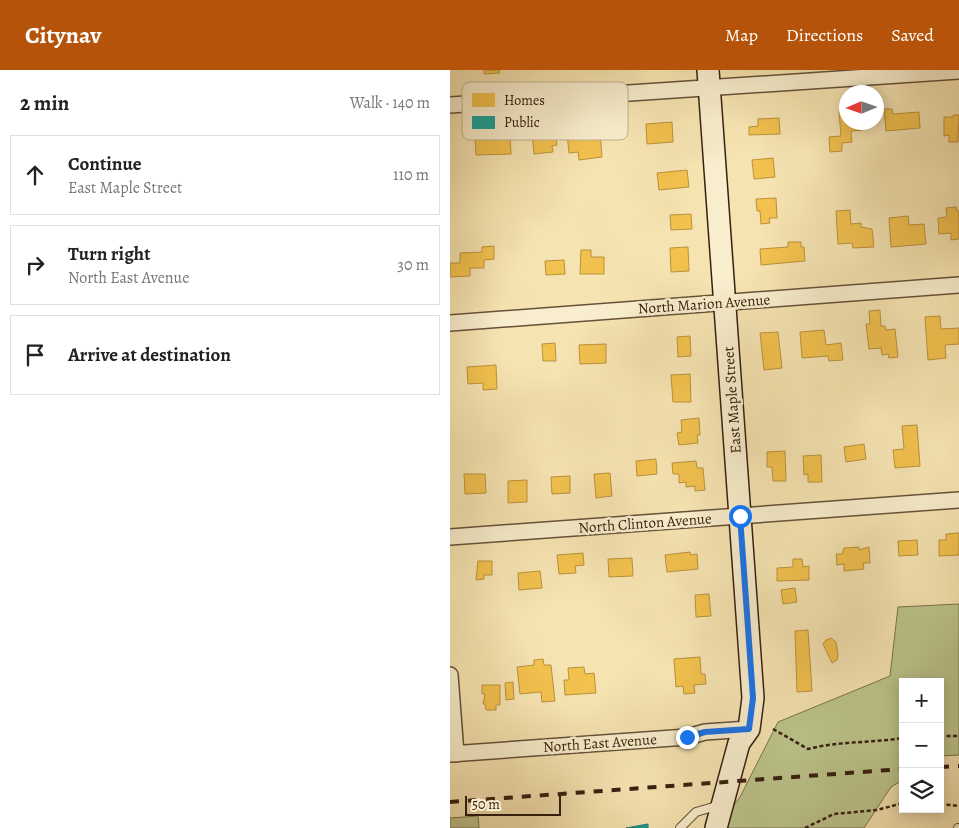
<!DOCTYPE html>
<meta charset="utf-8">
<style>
:root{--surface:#fff;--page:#f2f2f2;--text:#222;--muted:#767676;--line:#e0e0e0;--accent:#b45309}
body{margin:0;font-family:Alegreya,serif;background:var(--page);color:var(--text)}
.controls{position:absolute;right:15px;bottom:15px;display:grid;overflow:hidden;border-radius:0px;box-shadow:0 2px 12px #0003}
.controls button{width:45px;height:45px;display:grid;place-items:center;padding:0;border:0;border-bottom:1px solid var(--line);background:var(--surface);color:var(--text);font:25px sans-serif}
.compass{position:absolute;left:389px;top:15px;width:45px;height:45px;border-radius:50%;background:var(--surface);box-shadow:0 2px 12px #0003;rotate:268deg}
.scale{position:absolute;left:15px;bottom:12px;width:96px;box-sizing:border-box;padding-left:5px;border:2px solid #37200f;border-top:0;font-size:14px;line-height:18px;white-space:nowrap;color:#37200f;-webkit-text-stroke:4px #f8edcc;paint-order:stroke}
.stop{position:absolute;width:15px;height:15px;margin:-11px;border:4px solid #1a73e8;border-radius:50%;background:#fff}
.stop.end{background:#1a73e8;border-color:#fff;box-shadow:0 1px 5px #0008}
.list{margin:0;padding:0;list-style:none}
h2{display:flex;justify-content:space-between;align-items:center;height:65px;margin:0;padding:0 20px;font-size:21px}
h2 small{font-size:16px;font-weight:400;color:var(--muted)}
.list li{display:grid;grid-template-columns:32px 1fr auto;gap:15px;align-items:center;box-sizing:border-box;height:80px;margin:0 10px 10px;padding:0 10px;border:1px solid var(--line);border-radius:0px}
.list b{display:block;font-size:19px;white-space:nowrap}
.list p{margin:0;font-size:16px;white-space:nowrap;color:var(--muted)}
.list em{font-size:16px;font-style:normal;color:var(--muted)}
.icon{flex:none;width:28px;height:28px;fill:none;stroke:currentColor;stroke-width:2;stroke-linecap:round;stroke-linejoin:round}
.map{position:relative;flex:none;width:509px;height:758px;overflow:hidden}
header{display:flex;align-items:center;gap:30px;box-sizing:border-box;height:70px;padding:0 25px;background:var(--accent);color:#fff}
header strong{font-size:24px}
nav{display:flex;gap:28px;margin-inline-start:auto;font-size:18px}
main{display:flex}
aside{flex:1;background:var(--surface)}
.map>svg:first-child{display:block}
.green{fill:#bcc48c;stroke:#7a724e}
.homes{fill:#f2c14e;stroke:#ba913b}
.public{fill:#17a398;stroke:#217c6f}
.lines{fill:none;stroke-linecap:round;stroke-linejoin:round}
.lane-casing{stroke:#665138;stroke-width:10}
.street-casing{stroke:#665138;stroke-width:18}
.secondary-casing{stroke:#37200f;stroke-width:24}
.path{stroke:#37200f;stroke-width:2.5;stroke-dasharray:4 2.5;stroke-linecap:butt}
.lane{stroke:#f8edcc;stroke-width:8}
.street{stroke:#f8edcc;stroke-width:15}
.secondary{stroke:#f8edcc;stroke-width:21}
.rail{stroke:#37200f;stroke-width:4;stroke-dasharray:9 9;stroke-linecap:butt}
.route{stroke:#1a73e8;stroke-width:6}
.labels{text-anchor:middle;stroke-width:5;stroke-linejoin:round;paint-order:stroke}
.street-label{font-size:15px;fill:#37200f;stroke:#f8edcc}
.key{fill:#f8edcc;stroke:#beb093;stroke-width:1}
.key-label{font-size:14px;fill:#37200f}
</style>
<header>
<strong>Citynav</strong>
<nav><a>Map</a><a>Directions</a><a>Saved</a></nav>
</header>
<main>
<aside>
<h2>2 min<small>Walk · 140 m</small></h2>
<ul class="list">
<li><svg class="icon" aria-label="ahead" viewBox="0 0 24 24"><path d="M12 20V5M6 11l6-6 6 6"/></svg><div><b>Continue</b><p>East Maple Street</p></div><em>110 m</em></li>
<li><svg class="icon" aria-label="right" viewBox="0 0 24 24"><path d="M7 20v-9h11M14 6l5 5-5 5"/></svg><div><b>Turn right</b><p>North East Avenue</p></div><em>30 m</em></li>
<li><svg class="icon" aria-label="arrive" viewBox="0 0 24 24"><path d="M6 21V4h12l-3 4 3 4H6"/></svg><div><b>Arrive at destination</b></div></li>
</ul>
</aside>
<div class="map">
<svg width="509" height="758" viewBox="0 0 509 758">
<rect width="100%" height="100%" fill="#f5e3b1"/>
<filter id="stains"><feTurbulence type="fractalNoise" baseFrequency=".004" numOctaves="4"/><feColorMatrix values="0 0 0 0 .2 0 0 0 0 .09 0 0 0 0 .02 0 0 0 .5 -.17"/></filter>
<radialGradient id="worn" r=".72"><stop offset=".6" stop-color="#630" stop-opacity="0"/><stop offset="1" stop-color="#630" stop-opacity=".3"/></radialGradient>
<g class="green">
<path d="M509,534V685L490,686V612H453V710L441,717L414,758H266L290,727L328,652L440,606L448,537Z"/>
<path d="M28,746L29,758H0V748Z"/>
</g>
<g class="homes">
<path d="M34,0H49L50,3L34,4Z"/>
<path d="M434,39H442L443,44L469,42L470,58L436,61Z"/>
<path d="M397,41V52H412L413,60L401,61L402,72L392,73V81L380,82L379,67L391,66L389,42Z"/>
<path d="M503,45H509L508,72H499V65L494,66V47H503Z"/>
<path d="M329,48L330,64L299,65V57L308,56V49Z"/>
<path d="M222,52L223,72L197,74L196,54Z"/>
<path d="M138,57L139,62L150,61L152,87L129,90L128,82L119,83L117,64L128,63V58Z"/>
<path d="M95,63V66L106,65L107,75L102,76L103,82L84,84L82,64Z"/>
<path d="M60,65L61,84L26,85L25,67Z"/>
<path d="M323,88L325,107L304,109L302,90Z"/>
<path d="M237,100L239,117L209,120L207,103Z"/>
<path d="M326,128L327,148H319L320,153L311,154L310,141H307L306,129Z"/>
<path d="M506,137L507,141H509V169L501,170V163L489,164L488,148L497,147L496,138Z"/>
<path d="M400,140L401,154L411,153V157L422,159L424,177L403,178L402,173L388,174L386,141Z"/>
<path d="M241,144L242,159L221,160L220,145Z"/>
<path d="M458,146L459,155L474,154L476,174L441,177L439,148Z"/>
<path d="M338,172H351V177H354L355,191L311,195L310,179L338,177Z"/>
<path d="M44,176V189L34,190V198H20V206L0,207V193H10V183L32,182V177Z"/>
<path d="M238,177L239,201L221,202L220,178Z"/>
<path d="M131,180H141V187H154V204H130Z"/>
<path d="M114,190L115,204L96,205L95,191Z"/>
<path d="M430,240L431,256H435L436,260L445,259L448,287L439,288L438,284L432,285L431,278L419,279L416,254H420L419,241Z"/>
<path d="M490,246L491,259L509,258V274L495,275L496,288L478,290L475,247Z"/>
<path d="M374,260L376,275L391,273L393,290L379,291L378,286L352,288L350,262Z"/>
<path d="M328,262L332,298L314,300L310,263Z"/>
<path d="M240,266L241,286L228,287L227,267Z"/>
<path d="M105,273L106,291H93L92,274Z"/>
<path d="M156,274V293L130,294L129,275Z"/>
<path d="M46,295L47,319L33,320V313L18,314L17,297Z"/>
<path d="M240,304L241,332H223L221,305Z"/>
<path d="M249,348L250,365H247L248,373L229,375L227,363L232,362L231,350Z"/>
<path d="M467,355L470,396L445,398L443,380L454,379L452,356Z"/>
<path d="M414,374L416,389L396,392L394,377Z"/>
<path d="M335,381L336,411H323L322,397H317V382Z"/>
<path d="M371,385L372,412H358V404L354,405L353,386Z"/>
<path d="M206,389L207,404L187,406L186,391Z"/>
<path d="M246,391L247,398H253L255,420L245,421V416L236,417V412L229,413V404H223L222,393Z"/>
<path d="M160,403L162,426L146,428L144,404Z"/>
<path d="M14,404H35L36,423L15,424Z"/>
<path d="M120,406V423L102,424L101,407Z"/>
<path d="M77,410V432L58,433V411Z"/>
<path d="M509,463V485L489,486V470H496V464Z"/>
<path d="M467,470L468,485L449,486L448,471Z"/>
<path d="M409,477V480L419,477L420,493H413L414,499L394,501V494L387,495L386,484H392L394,478Z"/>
<path d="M240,482L241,485L247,484L248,499L217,502L215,485Z"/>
<path d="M133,483L134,495L125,496L126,503L109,504L107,485Z"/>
<path d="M182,488L183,506L159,507L158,489Z"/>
<path d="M343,489H352L353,497L359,496V510L327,511V498L343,497Z"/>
<path d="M28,491H42V505H34V509L26,510Z"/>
<path d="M90,501L92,518L69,520L68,503Z"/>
<path d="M345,518L347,532L333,534L331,520Z"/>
<path d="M259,524L261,546L246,547L245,525Z"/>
<path d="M358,560L362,621L347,622L345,561Z"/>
<path d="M381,568L386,572L388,585L387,590L382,593L373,574L376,570Z"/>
<path d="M250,587L251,604H255L256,614L244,615L245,623L234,624L233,616L226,617L224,589Z"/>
<path d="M93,589L94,595H101L105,631L92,632L91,622L70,624L67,597L84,595V590Z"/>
<path d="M134,597L135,604L144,603L146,623L115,625L114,610H119L118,598Z"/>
<path d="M63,612L64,629L56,630L55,613Z"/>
<path d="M32,615H50V635H46V640H36L35,634H33L35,624H32Z"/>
</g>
<path class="public" d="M198,754V758H176Z"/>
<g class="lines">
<defs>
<g id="lane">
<path d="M230,758L246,742L270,735"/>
<path d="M508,758H509"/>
</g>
<g id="street">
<path d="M0,35L509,1"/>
<path d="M0,253L509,215"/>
<path d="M0,467L509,430"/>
<path d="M0,605L6,684"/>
<path d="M0,684L237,667L255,662L299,659"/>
</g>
<path id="secondary" d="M258,0L303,628L299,659L289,673L266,758"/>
</defs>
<use href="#lane" class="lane-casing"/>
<use href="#street" class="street-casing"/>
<use href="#secondary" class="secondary-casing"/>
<g class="path">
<path d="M323,659L358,679C389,671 421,673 453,668"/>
<path d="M490,666H509"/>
<path d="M490,734L509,736"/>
<path d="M355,758L384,744L427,740L453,733"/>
</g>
<use href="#lane" class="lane"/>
<use href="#street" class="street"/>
<use href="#secondary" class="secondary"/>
<g class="rail">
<path d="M490,697L509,696"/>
<path d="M0,732L453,699"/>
</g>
</g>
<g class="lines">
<path class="route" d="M237,667L255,662L299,659L303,628L290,446"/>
</g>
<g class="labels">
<g class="street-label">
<text transform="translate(254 234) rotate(-4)" y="5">North Marion Avenue</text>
<text transform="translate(282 330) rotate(-94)" y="5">East Maple Street</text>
<text transform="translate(195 453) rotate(-4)" y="5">North Clinton Avenue</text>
<text transform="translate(150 673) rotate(-4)" y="5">North East Avenue</text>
</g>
</g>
<rect x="12" y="12" width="166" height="58" rx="8" class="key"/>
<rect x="22" y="23" width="23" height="14" fill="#f2c14e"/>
<rect x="22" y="46" width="23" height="13" fill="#17a398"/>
<g class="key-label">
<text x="54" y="35">Homes</text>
<text x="54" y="57">Public</text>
</g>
<rect width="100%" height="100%" filter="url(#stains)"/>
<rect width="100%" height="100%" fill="url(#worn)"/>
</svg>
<div class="controls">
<button>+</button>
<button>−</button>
<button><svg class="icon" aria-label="layers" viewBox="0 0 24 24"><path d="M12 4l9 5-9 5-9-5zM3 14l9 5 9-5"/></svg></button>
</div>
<svg class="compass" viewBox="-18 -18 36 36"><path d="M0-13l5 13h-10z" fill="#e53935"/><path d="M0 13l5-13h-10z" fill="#767676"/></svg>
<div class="scale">50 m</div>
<div class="stop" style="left:290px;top:446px"></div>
<div class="stop end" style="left:237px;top:667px"></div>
</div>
</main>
